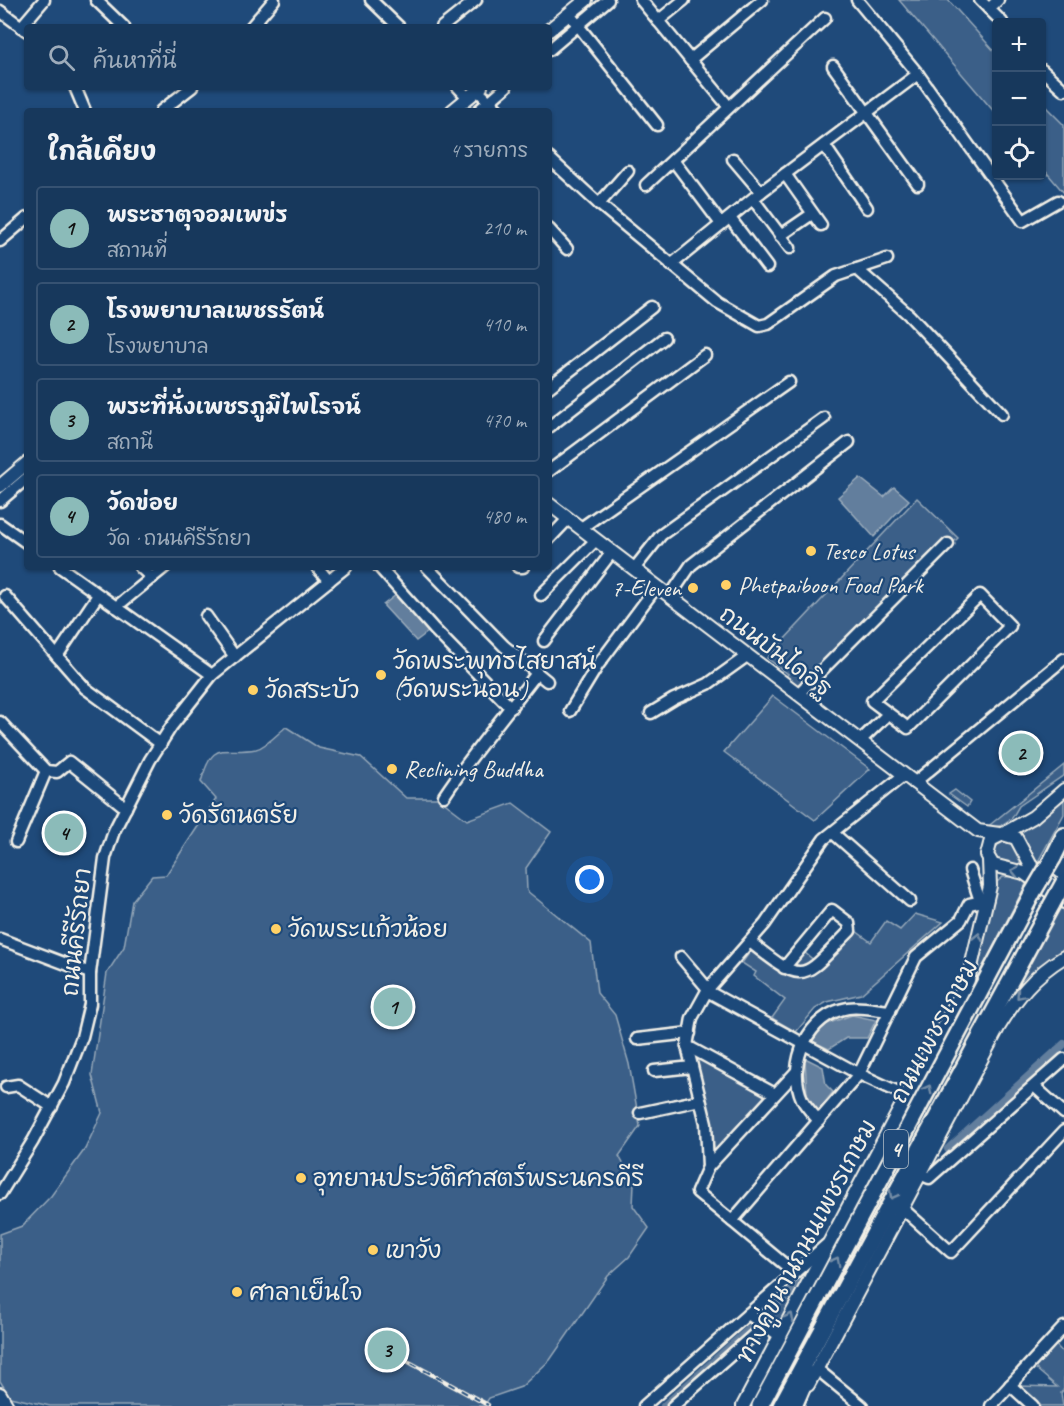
<!DOCTYPE html>
<html lang="th">
<meta charset="utf-8">
<style>
:root{--surface:#17385c;--page:#244365;--text:#f1f3f6;--muted:#9eacbb;--line:#365272;--accent:#8bbbb9}
body{margin:0;font-family:Caveat,"Playpen Sans Thai",sans-serif;background:var(--page);color:var(--text)}
.controls{position:absolute;right:18px;top:18px;display:grid;overflow:hidden;border-radius:6px;box-shadow:0 2px 4px #0004}
.controls button{width:54px;height:54px;display:grid;place-items:center;padding:0;border:0;border-bottom:2px solid var(--line);background:var(--surface);color:var(--text);font:30px sans-serif}
.you{position:absolute;left:590px;top:880px;width:21px;height:21px;margin:-15px;border:4px solid #fff;border-radius:50%;background:#1a73e8;box-shadow:0 0 0 9px #1a73e833}
.badge{display:grid;place-items:center;width:39px;height:39px;border-radius:50%;background:var(--accent);color:#111;font-size:20px;font-weight:700}
.pin{position:absolute;translate:-50% -50%;border:3px solid #fff;box-shadow:0 2px 6px #0006}
.list{margin:0;padding:0;list-style:none}
h2{display:flex;justify-content:space-between;align-items:center;height:78px;margin:0;padding:0 24px;font-size:26px}
h2 small{font-size:20px;font-weight:400;color:var(--muted)}
.list li{display:grid;grid-template-columns:39px 1fr auto;gap:18px;align-items:center;box-sizing:border-box;height:84px;margin:0 12px 12px;padding:0 12px;border:2px solid var(--line);border-radius:6px}
.list b{display:block;font-size:22px;white-space:nowrap}
.list p{margin:0;font-size:20px;white-space:nowrap;color:var(--muted)}
.list em{font-size:20px;font-style:normal;color:var(--muted)}
.icon{flex:none;width:33px;height:33px;fill:none;stroke:currentColor;stroke-width:2;stroke-linecap:round;stroke-linejoin:round}
.map{position:relative;flex:none;width:1064px;height:1406px;overflow:hidden}
.search{position:absolute;background:var(--surface);box-shadow:0 2px 4px #0004;left:24px;top:24px;width:528px;height:66px;display:flex;align-items:center;gap:15px;box-sizing:border-box;padding:0 21px;border-radius:6px;color:var(--muted);font-size:22px}
.panel{position:absolute;background:var(--surface);box-shadow:0 2px 4px #0004;left:24px;top:108px;width:528px;height:462px;border-radius:6px}
.map>svg:first-child{display:block}
.green{fill:#3a5f88;stroke:#97a8b8;stroke-width:1.5}
.water{fill:#627e9d;stroke:#9cacbb;stroke-width:1.5}
.lines{fill:none;stroke-linecap:round;stroke-linejoin:round}
.canal{stroke:#627e9d;stroke-width:8}
.minor-casing{stroke:#f4f1e8;stroke-width:15}
.major-casing{stroke:#f4f1e8;stroke-width:16}
.highway-casing{stroke:#f4f1e8;stroke-width:20}
.minor{stroke:#1f4a7a;stroke-width:10}
.major{stroke:#1f4a7a;stroke-width:12}
.highway{stroke:#1f4a7a;stroke-width:15}
.rail-casing{stroke:#f4f1e8;stroke-width:4.5}
.rail{stroke:#1f4a7a;stroke-width:2;stroke-dasharray:7;stroke-linecap:butt}
.highway-bridge-casing{stroke:#f4f1e8;stroke-width:20;stroke-linecap:butt}
.highway-bridge{stroke:#1f4a7a;stroke-width:15}
.oneway{stroke:#748da6}
.poi-dot{fill:#ffd166;stroke:#1f4a7a;stroke-width:2}
.labels{text-anchor:middle;stroke-width:4.5;stroke-linejoin:round;paint-order:stroke}
.shield{fill:#1f4a7a;stroke:#b4bfc7;stroke-width:1.5}
.shield-label{font-size:22px;font-weight:bold;fill:#f4f1e8}
.poi-label{font-size:24px;fill:#f4f1e8;stroke:#1f4a7a;text-anchor:start}
.street-label{font-size:24px;fill:#f4f1e8;stroke:#1f4a7a}
</style>
<div class="map">
<svg width="1064" height="1406" viewBox="0 0 1064 1406">
<rect width="100%" height="100%" fill="#1f4a7a"/>
<filter id="ink" filterUnits="userSpaceOnUse"><feTurbulence type="fractalNoise" baseFrequency=".0167" numOctaves="2"/><feDisplacementMap in="SourceGraphic" scale="12" xChannelSelector="R" yChannelSelector="G"/><feConvolveMatrix kernelMatrix="1 2 1 2 8 2 1 2 1" color-interpolation-filters="sRGB"/></filter>
<g filter="url(#ink)">
<g class="green">
<path d="M899,0H948L996,53V114Z"/>
<path d="M1042,103L1064,125V193L1042,167Z"/>
<path d="M917,498L958,538L799,690L785,678L788,674L767,658Z"/>
<path d="M773,696L870,769L815,820L724,752Z"/>
<path d="M286,727L319,748L361,757L406,798H438L467,820L513,803L551,832L526,868L527,891L591,943L597,993L615,1015L629,1064L640,1126L619,1156L634,1183L633,1206L649,1228L629,1257L608,1276L550,1360L521,1387L489,1398L484,1406H50L10,1397L0,1381V1234L22,1226L51,1196L85,1149L102,1113L92,1075L107,973L124,947L132,901L152,876L166,875L216,799L201,782C213,738 222,755 256,749C266,747 278,733 286,727Z"/>
<path d="M1064,765V775L1019,806L1012,818L1000,826L986,828Z"/>
<path d="M955,790L970,802L967,807L949,794Z"/>
<path d="M1064,797V814L1036,865L1018,831Z"/>
<path d="M1002,840L1013,843L1027,868L994,859L993,848Z"/>
<path d="M1019,876L1028,880L942,1045L968,989L997,882L1003,877Z"/>
<path d="M1060,904L1064,908V951L1052,958L989,1037L1027,957Z"/>
<path d="M915,914L943,922L861,994L827,1002L815,1009L796,1032L772,1018L785,1000L754,976L756,972L742,963L757,942L784,964L798,947L816,962L849,926L871,942L886,921L900,930Z"/>
<path d="M697,1057L761,1091L765,1098L714,1156L711,1155L693,1060Z"/>
<path d="M804,1275L776,1332L753,1315Z"/>
<path d="M1056,1345L1064,1354V1389L1061,1393L1063,1406H1041L1019,1386L1057,1387L1035,1368Z"/>
</g>
<g class="water">
<path d="M860,478L884,497L894,487L909,500L874,537L838,497Z"/>
<path d="M396,595L428,632L416,641L383,605Z"/>
<path d="M852,1015L876,1020L867,1038H846L829,1049L810,1040L821,1026Z"/>
<path d="M805,1058L823,1067L826,1085L833,1092L818,1111L807,1096Z"/>
</g>
<g class="lines">
<g class="canal">
<path d="M948,1149L1064,1044"/>
<path d="M664,1406L805,1279"/>
</g>
<defs>
<g id="minor">
<path d="M96,0L124,27"/>
<path d="M371,0L399,27"/>
<path d="M641,0L729,107"/>
<path d="M857,0L918,74L1023,221L1058,201"/>
<path d="M980,0L1002,22"/>
<path d="M989,9L998,0"/>
<path d="M0,11L27,31"/>
<path d="M569,14L657,125"/>
<path d="M658,21L684,0"/>
<path d="M21,27L44,0"/>
<path d="M251,27L274,0"/>
<path d="M442,27L476,0"/>
<path d="M549,50L608,0"/>
<path d="M690,60L762,0"/>
<path d="M833,66L918,184"/>
<path d="M1042,70L1064,90"/>
<path d="M75,87L85,111"/>
<path d="M458,87L468,98"/>
<path d="M477,90L499,111"/>
<path d="M161,111L192,87"/>
<path d="M478,111L506,87"/>
<path d="M824,145L867,208"/>
<path d="M549,158L599,204L717,302L759,326L768,324L836,276L887,259"/>
<path d="M733,159L761,192"/>
<path d="M673,160L721,224"/>
<path d="M785,174L821,225"/>
<path d="M646,185L825,18"/>
<path d="M753,199L790,248"/>
<path d="M599,204L628,171"/>
<path d="M730,218L767,267"/>
<path d="M549,229L567,249"/>
<path d="M780,236L812,214"/>
<path d="M0,241L27,218"/>
<path d="M671,265L761,192L918,74"/>
<path d="M857,269L909,315L1002,414"/>
<path d="M549,387L652,307"/>
<path d="M549,427L664,338"/>
<path d="M549,471L705,355"/>
<path d="M0,501L27,478"/>
<path d="M0,524L27,543"/>
<path d="M581,528L789,382"/>
<path d="M549,539L568,519"/>
<path d="M60,567L212,675"/>
<path d="M140,567L152,578"/>
<path d="M317,567L329,581"/>
<path d="M379,567L434,629L511,708"/>
<path d="M427,567L504,646L547,681"/>
<path d="M518,567H523"/>
<path d="M634,569L661,535L824,418"/>
<path d="M98,595L57,656L85,688L161,744"/>
<path d="M541,595L596,540"/>
<path d="M980,595L1010,626L908,728L872,701Z"/>
<path d="M5,596L57,656"/>
<path d="M670,596L691,565L849,442"/>
<path d="M116,607L165,567"/>
<path d="M206,616L235,657"/>
<path d="M544,641L612,552"/>
<path d="M798,694L948,544"/>
<path d="M570,711L598,665L657,586"/>
<path d="M651,713L674,699L708,684L747,656"/>
<path d="M0,722L46,771L57,772L69,762L126,808"/>
<path d="M860,741L888,714"/>
<path d="M914,783L1064,659"/>
<path d="M444,796C473,752 506,714 537,673"/>
<path d="M833,833L910,901"/>
<path d="M16,842L46,771"/>
<path d="M970,870L980,901"/>
<path d="M0,939L90,973"/>
<path d="M750,942C807,987 801,980 850,931L849,923L832,910L784,968"/>
<path d="M681,957L708,989"/>
<path d="M707,991L859,1074L907,1096"/>
<path d="M637,1039L690,1033"/>
<path d="M687,1046L775,1094"/>
<path d="M654,1071L692,1067"/>
<path d="M1034,1086L1064,1113"/>
<path d="M6,1087L18,1085L52,1107"/>
<path d="M640,1113L700,1100"/>
<path d="M819,1121C813,1114 805,1106 802,1099C786,1063 809,1014 848,1008C861,1006 877,1010 890,1011"/>
<path d="M708,1167L796,1072"/>
<path d="M920,1174L929,1178L1064,1059"/>
<path d="M0,1194L33,1141L64,1083L82,1037L90,1004V973L105,858L114,831L150,760L171,727L212,675L346,567"/>
<path d="M902,1208L951,1252L1064,1131"/>
<path d="M732,1221L859,1074L916,957L961,920L969,904L987,900"/>
<path d="M795,1273L697,1192L708,1167L706,1123L687,1046L692,1018L708,989L765,924L824,839L904,775"/>
<path d="M748,1314L780,1336"/>
<path d="M817,1369L862,1406"/>
<path d="M1010,1385L1033,1406"/>
<path d="M644,1406L826,1245"/>
<path d="M673,1406L765,1325"/>
<path d="M991,1406L1064,1327"/>
</g>
<g id="major">
<path d="M549,30L586,0"/>
<path d="M452,111L481,87"/>
<path d="M0,486L27,463"/>
<path d="M549,504L978,831L999,834"/>
<path d="M1003,834L1033,817L1064,790"/>
<path d="M1064,892L1031,866L1016,838L1003,834L991,840L987,855L993,865L1024,873L1064,902"/>
<path d="M808,1385L998,1028C1016,998 1034,975 1064,957"/>
<path d="M0,1394L7,1406"/>
<path d="M743,1406L968,980L990,886L989,860"/>
</g>
<g id="highway">
<path d="M1053,858L1064,836"/>
<path d="M760,1406L1033,892"/>
<path d="M781,1406L1052,904"/>
<path d="M794,1406L808,1374"/>
</g>
</defs>
<use href="#minor" class="minor-casing"/>
<use href="#major" class="major-casing"/>
<use href="#highway" class="highway-casing"/>
<use href="#minor" class="minor"/>
<use href="#major" class="major"/>
<use href="#highway" class="highway"/>
<defs>
<path id="rail" d="M387,1350L488,1405"/>
</defs>
<use href="#rail" class="rail-casing"/>
<use href="#rail" class="rail"/>
<defs>
<g id="highway-bridge">
<path d="M1033,892L1053,858"/>
<path d="M1052,904L1064,882"/>
</g>
</defs>
<use href="#highway-bridge" class="highway-bridge-casing"/>
<use href="#highway-bridge" class="highway-bridge"/>
</g>
<defs><path id="oneway-chevron" d="M-2-3.5L2.5 0L-2 3.5" fill="none" stroke-width="1.6" stroke-linecap="round" stroke-linejoin="round" transform="scale(1.5)"/></defs>
<g class="oneway">
<use href="#oneway-chevron" transform="translate(1015 871) rotate(-168)"/>
<use href="#oneway-chevron" transform="translate(978 937) rotate(-77)"/>
<use href="#oneway-chevron" transform="translate(1020 995) rotate(131)"/>
<use href="#oneway-chevron" transform="translate(928 1089) rotate(-62)"/>
<use href="#oneway-chevron" transform="translate(893 1195) rotate(119)"/>
<use href="#oneway-chevron" transform="translate(836 1261) rotate(-62)"/>
<use href="#oneway-chevron" transform="translate(790 1317) rotate(-62)"/>
</g>
</g>
<g class="poi-dot">
<circle cx="811" cy="551" r="6"/>
<circle cx="726" cy="585" r="6"/>
<circle cx="693" cy="588" r="6"/>
<circle cx="381" cy="675" r="6"/>
<circle cx="253" cy="690" r="6"/>
<circle cx="392" cy="769" r="6"/>
<circle cx="167" cy="815" r="6"/>
<circle cx="276" cy="929" r="6"/>
<circle cx="301" cy="1178" r="6"/>
<circle cx="373" cy="1250" r="6"/>
<circle cx="237" cy="1292" r="6"/>
</g>
<g class="labels">
<rect class="shield" x="884" y="1130" width="24" height="38" rx="4.5"/>
<g class="shield-label">
<text x="896" y="1157">4</text>
</g>
<g class="poi-label">
<text x="823" y="559">Tesco Lotus</text>
<text x="738" y="593">Phetpaiboon Food Park</text>
<text x="681" y="596" text-anchor="end">7-Eleven</text>
<text x="393" y="669">วัดพระพุทธไสยาสน์<tspan x="393" dy="28">(วัดพระนอน)</tspan></text>
<text x="265" y="698">วัดสระบัว</text>
<text x="404" y="777">Reclining Buddha</text>
<text x="179" y="823">วัดรัตนตรัย</text>
<text x="288" y="937">วัดพระแก้วน้อย</text>
<text x="313" y="1186">อุทยานประวัติศาสตร์พระนครคีรี</text>
<text x="385" y="1258">เขาวัง</text>
<text x="249" y="1300">ศาลาเย็นใจ</text>
</g>
<g class="street-label">
<text transform="translate(776 651) rotate(37)" y="8">ถนนบันไดอิฐ</text>
<text transform="translate(76 932) rotate(-84)" y="8">ถนนคีรีรัถยา</text>
<text transform="translate(934 1031) rotate(-62)" y="8">ถนนเพชรเกษม</text>
<text transform="translate(806 1241) rotate(-62)" y="8">ทางคู่ขนานถนนเพชรเกษม</text>
</g>
</g>
</svg>
<div class="controls">
<button>+</button>
<button>−</button>
<button><svg class="icon" aria-label="locate" viewBox="0 0 24 24"><circle cx="12" cy="12" r="6"/><path d="M12 2v4M12 18v4M2 12h4M18 12h4"/></svg></button>
</div>
<div class="you"></div>
<div class="pin badge" style="left:393px;top:1007px">1</div>
<div class="pin badge" style="left:1021px;top:753px">2</div>
<div class="pin badge" style="left:387px;top:1350px">3</div>
<div class="pin badge" style="left:64px;top:833px">4</div>
<div class="search"><svg class="icon" aria-label="search" viewBox="0 0 24 24"><circle cx="10" cy="10" r="6"/><path d="M15 15l6 6"/></svg>ค้นหาที่นี่</div>
<section class="panel">
<h2>ใกล้เคียง<small>4 รายการ</small></h2>
<ul class="list">
<li><span class="badge">1</span><div><b>พระธาตุจอมเพข่ร</b><p>สถานที่</p></div><em>210 m</em></li>
<li><span class="badge">2</span><div><b>โรงพยาบาลเพชรรัตน์</b><p>โรงพยาบาล</p></div><em>410 m</em></li>
<li><span class="badge">3</span><div><b>พระที่นั่งเพชรภูมิไพโรจน์</b><p>สถานี</p></div><em>470 m</em></li>
<li><span class="badge">4</span><div><b>วัดข่อย</b><p>วัด · ถนนคีรีรัถยา</p></div><em>480 m</em></li>
</ul>
</section>
</div>
